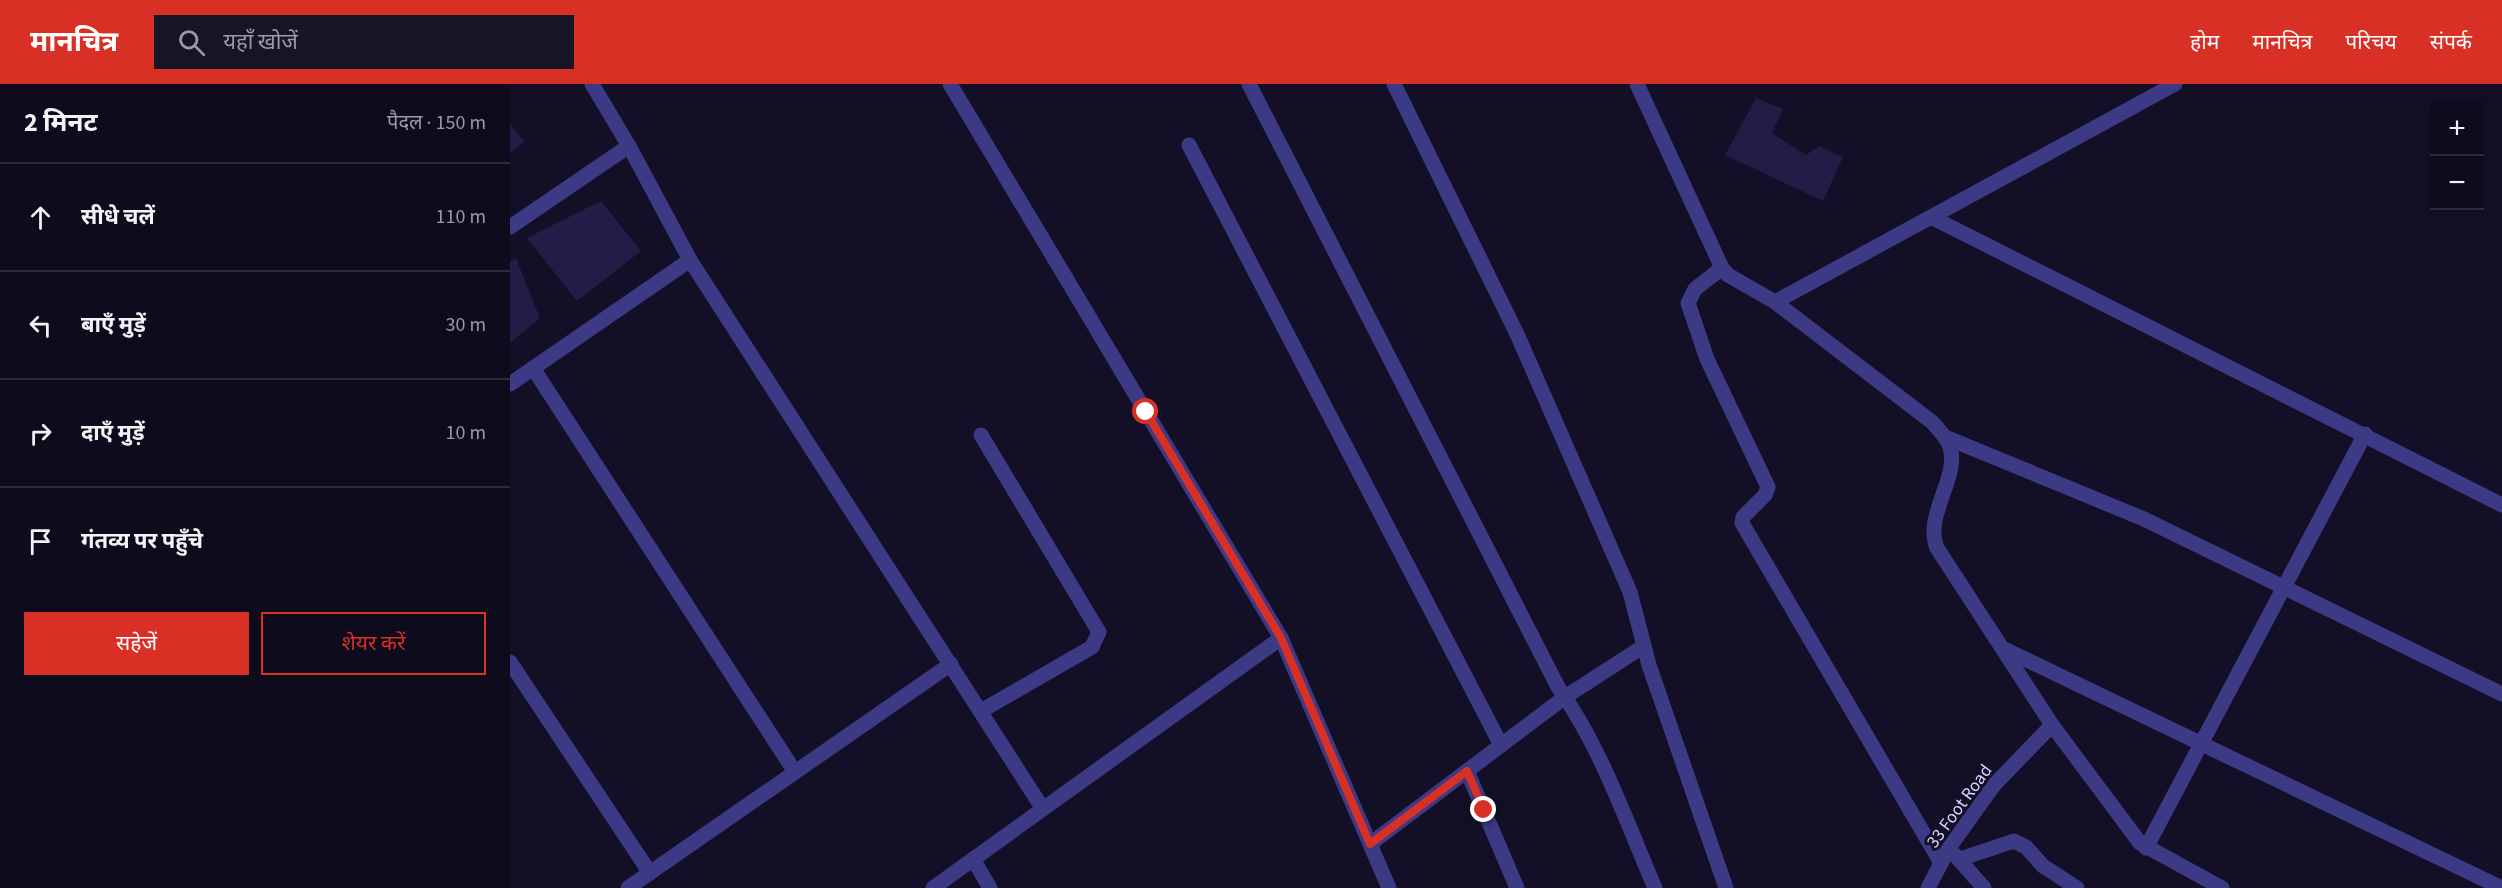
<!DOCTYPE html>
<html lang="hi">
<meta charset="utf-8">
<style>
:root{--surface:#0e0b1c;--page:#171425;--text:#f1f3f6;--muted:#9b9ba3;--line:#2e2b3b;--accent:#d93025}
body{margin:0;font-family:"Source Sans 3","Noto Sans Devanagari",sans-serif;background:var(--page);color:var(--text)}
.controls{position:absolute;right:18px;top:18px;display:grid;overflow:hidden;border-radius:0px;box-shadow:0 3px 9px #0003}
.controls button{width:54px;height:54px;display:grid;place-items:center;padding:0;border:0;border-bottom:2px solid var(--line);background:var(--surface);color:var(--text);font:30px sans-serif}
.stop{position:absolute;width:18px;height:18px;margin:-14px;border:4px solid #d93025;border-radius:50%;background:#fff}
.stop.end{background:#d93025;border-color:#fff;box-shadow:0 2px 6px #0008}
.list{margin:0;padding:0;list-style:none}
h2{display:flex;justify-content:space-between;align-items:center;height:78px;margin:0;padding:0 24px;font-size:26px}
h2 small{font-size:20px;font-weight:400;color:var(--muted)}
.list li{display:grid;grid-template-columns:39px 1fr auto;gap:18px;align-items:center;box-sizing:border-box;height:108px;padding:0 24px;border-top:2px solid var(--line)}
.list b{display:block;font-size:22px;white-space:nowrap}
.list em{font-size:20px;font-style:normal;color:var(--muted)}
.actions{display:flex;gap:12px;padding:18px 24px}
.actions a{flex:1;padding:14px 0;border:2px solid var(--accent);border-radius:0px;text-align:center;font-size:21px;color:var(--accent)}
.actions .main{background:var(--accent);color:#fff}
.icon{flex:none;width:33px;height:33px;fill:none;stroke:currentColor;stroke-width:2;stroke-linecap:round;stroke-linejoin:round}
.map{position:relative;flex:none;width:1992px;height:804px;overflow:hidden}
header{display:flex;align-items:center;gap:36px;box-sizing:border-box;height:84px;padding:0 30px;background:var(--accent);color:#fff}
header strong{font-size:28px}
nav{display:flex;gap:33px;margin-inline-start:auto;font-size:21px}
.search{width:420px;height:54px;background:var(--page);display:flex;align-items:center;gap:15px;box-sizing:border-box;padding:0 21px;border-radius:0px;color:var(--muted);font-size:22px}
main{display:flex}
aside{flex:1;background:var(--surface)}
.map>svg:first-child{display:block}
.building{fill:#241b47}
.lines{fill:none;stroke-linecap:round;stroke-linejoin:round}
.minor{stroke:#3d3a85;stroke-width:15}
.route{stroke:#d93025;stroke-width:8}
.labels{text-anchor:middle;stroke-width:6;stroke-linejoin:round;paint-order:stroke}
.street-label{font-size:18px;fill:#d9d4ff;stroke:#130f26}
</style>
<header>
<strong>मानचित्र</strong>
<div class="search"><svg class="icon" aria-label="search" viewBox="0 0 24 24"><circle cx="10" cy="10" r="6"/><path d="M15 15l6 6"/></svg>यहाँ खोजें</div>
<nav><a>होम</a><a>मानचित्र</a><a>परिचय</a><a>संपर्क</a></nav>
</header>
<main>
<aside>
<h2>2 मिनट<small>पैदल · 150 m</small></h2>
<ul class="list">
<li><svg class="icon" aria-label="ahead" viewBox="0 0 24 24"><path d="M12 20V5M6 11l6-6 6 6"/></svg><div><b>सीधे चलें</b></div><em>110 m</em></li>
<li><svg class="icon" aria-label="left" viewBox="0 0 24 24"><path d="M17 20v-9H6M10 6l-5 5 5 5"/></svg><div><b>बाएँ मुड़ें</b></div><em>30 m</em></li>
<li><svg class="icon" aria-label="right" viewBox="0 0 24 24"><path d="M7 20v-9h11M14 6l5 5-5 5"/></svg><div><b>दाएँ मुड़ें</b></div><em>10 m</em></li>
<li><svg class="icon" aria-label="arrive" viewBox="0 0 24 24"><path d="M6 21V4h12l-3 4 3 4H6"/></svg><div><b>गंतव्य पर पहुँचे</b></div></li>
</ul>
<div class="actions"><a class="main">सहेजें</a><a>शेयर करें</a></div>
</aside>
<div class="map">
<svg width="1992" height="804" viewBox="0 0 1992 804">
<rect width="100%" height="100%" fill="#130f26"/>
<g class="building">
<path d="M1246,14L1273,25L1262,49L1296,71L1309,62L1333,73L1313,117L1215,71Z"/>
<path d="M0,39L14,58L0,69Z"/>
<path d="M91,117L131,167L67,217L17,154Z"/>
<path d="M6,174L30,234L0,259V178Z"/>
</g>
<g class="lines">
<g class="minor">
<path d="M82,0L119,62L180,176L533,725"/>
<path d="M440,0L771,554L879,804"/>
<path d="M739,0L1048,603C1091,663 1116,737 1145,804"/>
<path d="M884,0L1007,250L1120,508L1139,581L1216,804"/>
<path d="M1127,0L1212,184L1218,191L1265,218L1422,338C1428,345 1435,352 1439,360C1452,391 1413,431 1427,464L1542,641L1630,759L1712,804"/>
<path d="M679,61L991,661"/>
<path d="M1421,133L1992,421"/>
<path d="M0,143L119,62"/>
<path d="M1212,184L1185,205L1178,219L1197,275L1258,403L1255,411L1233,433L1232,439L1431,779"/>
<path d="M1265,218L1665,0"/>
<path d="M23,284L285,688"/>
<path d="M0,300L180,176"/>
<path d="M1435,353L1634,435L1992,610"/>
<path d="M1494,565L1992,804"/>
<path d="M0,578L140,789"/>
<path d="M471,627L582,563L589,548L471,351"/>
<path d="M957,687L1007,804"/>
<path d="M860,760L1055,613L1134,562"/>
<path d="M1636,764L1855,350"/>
<path d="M1445,771L1474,804"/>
<path d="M463,775L480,804"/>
<path d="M1450,775L1504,757L1516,763L1533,782L1567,804"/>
<path d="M118,804L441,580"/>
<path d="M423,804L771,554"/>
<path d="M1418,804L1439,764L1484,701L1542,641"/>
</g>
</g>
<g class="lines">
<path class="route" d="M636,328L771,554L860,760L957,687L974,726"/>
</g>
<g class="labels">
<g class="street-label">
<text transform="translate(1449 722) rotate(-54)" y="6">33 Foot Road</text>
</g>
</g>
</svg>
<div class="controls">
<button>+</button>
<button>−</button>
</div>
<div class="stop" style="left:636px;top:328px"></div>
<div class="stop end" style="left:974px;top:726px"></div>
</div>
</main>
